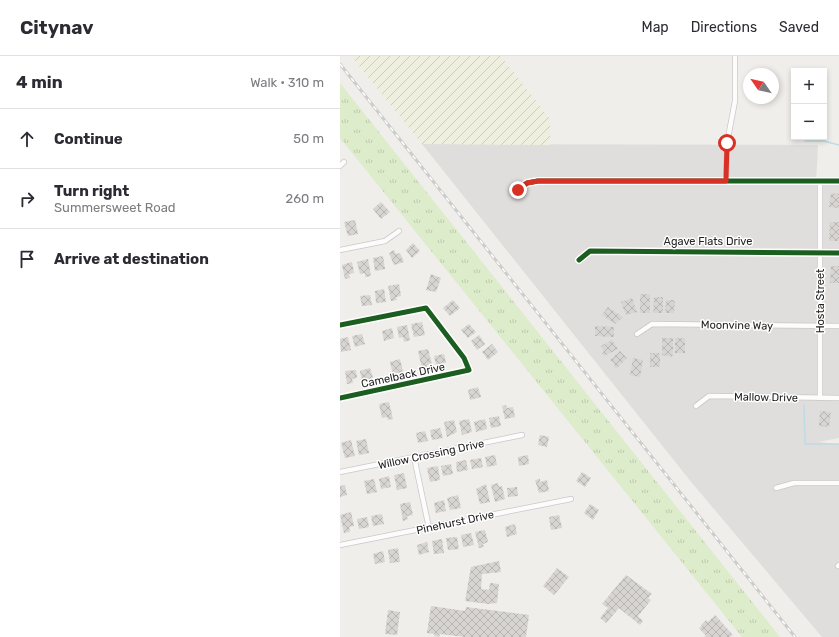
<!DOCTYPE html>
<meta charset="utf-8">
<style>
:root{--surface:#fff;--page:#f7f7f7;--text:#2b2b33;--muted:#7c7c81;--line:#e1e1e2}
body{margin:0;font-family:Rubik,sans-serif;background:var(--page);color:var(--text)}
.controls{position:absolute;right:12px;top:12px;display:grid;overflow:hidden;border-radius:0px;box-shadow:0 2px 6px #0003}
.controls button{width:36px;height:36px;display:grid;place-items:center;padding:0;border:0;border-bottom:1px solid var(--line);background:var(--surface);color:var(--text);font:20px sans-serif}
.compass{position:absolute;left:403px;top:12px;width:36px;height:36px;border-radius:50%;background:var(--surface);box-shadow:0 2px 6px #0003;rotate:304deg}
.stop{position:absolute;width:12px;height:12px;margin:-9px;border:3px solid #d93025;border-radius:50%;background:#fff}
.stop.end{background:#d93025;border-color:#fff;box-shadow:0 1px 4px #0008}
.list{margin:0;padding:0;list-style:none}
h2{display:flex;justify-content:space-between;align-items:center;height:52px;margin:0;padding:0 16px;font-size:17px}
h2 small{font-size:13px;font-weight:400;color:var(--muted)}
.list li{display:grid;grid-template-columns:26px 1fr auto;gap:12px;align-items:center;box-sizing:border-box;height:60px;padding:0 16px;border-top:1px solid var(--line)}
.list b{display:block;font-size:15px;white-space:nowrap}
.list p{margin:0;font-size:13px;white-space:nowrap;color:var(--muted)}
.list em{font-size:13px;font-style:normal;color:var(--muted)}
.icon{flex:none;width:22px;height:22px;fill:none;stroke:currentColor;stroke-width:2;stroke-linecap:round;stroke-linejoin:round}
.map{position:relative;flex:none;width:499px;height:581px;overflow:hidden}
header{display:flex;align-items:center;gap:24px;box-sizing:border-box;height:56px;padding:0 20px;background:var(--surface);border-bottom:1px solid var(--line)}
header strong{font-size:19px}
nav{display:flex;gap:22px;margin-inline-start:auto;font-size:14px}
main{display:flex}
aside{flex:1;background:var(--surface)}
.map>svg:first-child{display:block}
.residential{fill:#dfdedc}
.farmland{fill:url(#farmland-furrows)}
.grass{fill:url(#grass-tufts)}
.lines{fill:none;stroke-linecap:round;stroke-linejoin:round}
.stream{stroke:#bfdbe3;stroke-width:1.5}
.building{fill:url(#building-cross-hatch)}
.street-casing{stroke:#c9c8c7;stroke-width:6}
.street{stroke:#fdfcfc;stroke-width:4.5}
.rail-casing{stroke:#ccc;stroke-width:3}
.rail{stroke:#fff;stroke-width:1.5;stroke-dasharray:4.5;stroke-linecap:butt}
.cycleway-casing{stroke:#fff;stroke-width:8}
.cycleway{stroke:#1b5e20;stroke-width:5}
.route{stroke:#d93025;stroke-width:5}
.labels{text-anchor:middle;stroke-width:3;stroke-linejoin:round;paint-order:stroke}
.street-label{font-size:11px;fill:#222;stroke:#fff}
</style>
<header>
<strong>Citynav</strong>
<nav><a>Map</a><a>Directions</a><a>Saved</a></nav>
</header>
<main>
<aside>
<h2>4 min<small>Walk · 310 m</small></h2>
<ul class="list">
<li><svg class="icon" aria-label="ahead" viewBox="0 0 24 24"><path d="M12 20V5M6 11l6-6 6 6"/></svg><div><b>Continue</b></div><em>50 m</em></li>
<li><svg class="icon" aria-label="right" viewBox="0 0 24 24"><path d="M7 20v-9h11M14 6l5 5-5 5"/></svg><div><b>Turn right</b><p>Summersweet Road</p></div><em>260 m</em></li>
<li><svg class="icon" aria-label="arrive" viewBox="0 0 24 24"><path d="M6 21V4h12l-3 4 3 4H6"/></svg><div><b>Arrive at destination</b></div></li>
</ul>
</aside>
<div class="map">
<svg width="499" height="581" viewBox="0 0 499 581">
<defs>
<pattern id="farmland-furrows" width="10" height="10" patternUnits="userSpaceOnUse"><rect width="10" height="10" fill="#efefdf"/><path d="M-1 1l2-2M0 10L10 0M9 11l2-2" fill="none" stroke="#cdcdbf"/></pattern>
<pattern id="grass-tufts" width="24" height="20" patternUnits="userSpaceOnUse"><rect width="24" height="20" fill="#ddeccb"/><path d="M3 7l-1-3M5 7V3M7 7l1-3M15 17l-1-3M17 17v-4M19 17l1-3" fill="none" stroke="#bdcaae"/></pattern>
<pattern id="building-cross-hatch" width="8" height="8" patternUnits="userSpaceOnUse"><rect width="8" height="8" fill="#d7d4d2"/><path d="M0 0l8 8M0 8l8-8" fill="none" stroke="#b8b6b4"/></pattern>
</defs>
<rect width="100%" height="100%" fill="#f0eeeb"/>
<path class="residential" d="M82,88L478,89L476,128L499,129V382L478,386L499,388V581H482L352,427Z"/>
<path class="farmland" d="M11,0H161L210,63V89L82,88Z"/>
<path class="grass" d="M0,27L440,581H402L0,82Z"/>
<g class="lines">
<g class="stream">
<path d="M465,85H484L499,89"/>
<path d="M464,349L465,388H499"/>
</g>
</g>
<g class="building">
<path d="M491,137L499,138V152L489,151Z"/>
<path d="M41,146L50,156L41,163L33,153Z"/>
<path d="M15,164L18,178L8,180L4,166Z"/>
<path d="M490,166H499V185H489Z"/>
<path d="M73,187L80,195L72,202L66,194Z"/>
<path d="M54,194L56,198L60,197L64,206L54,209L49,197Z"/>
<path d="M43,200L45,213L35,215L33,202Z"/>
<path d="M28,203L31,220L25,221V217L20,218L17,206Z"/>
<path d="M12,206L14,217L9,218L10,222L5,223L2,209Z"/>
<path d="M491,210H499V227H490Z"/>
<path d="M91,218L101,222L96,236L86,234Z"/>
<path d="M59,228L61,240L56,241L57,244L51,245L48,230Z"/>
<path d="M44,233L46,246L36,247L35,235Z"/>
<rect x="300" y="238" width="10" height="19"/>
<path d="M30,239L32,249L22,250L20,240Z"/>
<path d="M314,241H323V257H313Z"/>
<path d="M292,242L297,256L286,259L281,246Z"/>
<path d="M113,244L120,252L110,260L103,252Z"/>
<path d="M326,244H335L334,257H325Z"/>
<path d="M268,251L283,261L275,268L262,259Z"/>
<path d="M82,266L85,279L74,281L71,268Z"/>
<path d="M129,268L136,276L128,282L121,274Z"/>
<path d="M67,269L70,284L64,286L63,281L59,282L57,271Z"/>
<path d="M255,270L274,271V281L255,280Z"/>
<path d="M52,272L54,282L44,285L42,275Z"/>
<path d="M22,278L25,288L15,291L12,280Z"/>
<path d="M139,279L145,288L137,294L131,285Z"/>
<path d="M8,281L11,294L1,296L0,283Z"/>
<path d="M322,282H333V299L331,301L322,299Z"/>
<rect x="335" y="282" width="10" height="15"/>
<path d="M272,284L278,293L264,300L262,297L264,296L261,290Z"/>
<path d="M152,288L158,296L148,304L142,296Z"/>
<path d="M88,293L92,308L87,309L88,312L82,313L78,295Z"/>
<path d="M280,295L287,302L276,313L274,310L275,309L270,304Z"/>
<rect x="310" y="297" width="10" height="14"/>
<path d="M104,298L106,307L96,309L94,300Z"/>
<path d="M293,302L303,304L300,321L290,319Z"/>
<path d="M60,303L63,316L53,319L50,306Z"/>
<path d="M30,312L33,322L22,325L20,315Z"/>
<path d="M16,314L17,322L12,323L13,327L7,328L5,315Z"/>
<path d="M138,331L141,341L130,344L128,334Z"/>
<path d="M49,346L53,363L48,364L47,361L42,362L39,348Z"/>
<path d="M166,349L167,352L173,351L175,361L165,363L162,350Z"/>
<path d="M480,355L491,356L489,371L479,370Z"/>
<path d="M159,360L161,370L151,372L149,362Z"/>
<path d="M129,363L132,376L122,379L119,365Z"/>
<path d="M145,363L147,373L136,376L134,366Z"/>
<path d="M114,364L117,376L107,381L104,366Z"/>
<path d="M100,372L103,382L92,384L90,374Z"/>
<path d="M85,375L88,385L78,387L76,377Z"/>
<path d="M200,379L209,381L207,391L198,389Z"/>
<path d="M26,383L29,397L19,399L16,385Z"/>
<path d="M11,384L15,400L5,402L1,387Z"/>
<path d="M155,399L157,409L147,411L145,401Z"/>
<path d="M188,399L189,408L179,410L178,401Z"/>
<path d="M141,402L143,411L132,413L130,404Z"/>
<path d="M126,404L128,414L117,416L116,406Z"/>
<path d="M111,408L113,418L103,420L101,410Z"/>
<path d="M98,410L100,424L90,426L87,412Z"/>
<path d="M242,416L251,422L245,431L236,425Z"/>
<path d="M64,417L67,432L57,434L54,419Z"/>
<path d="M49,420L51,431L41,433L39,423Z"/>
<path d="M34,423L37,436L27,438L24,425Z"/>
<path d="M200,423V426L207,424L209,435L199,437L195,424Z"/>
<path d="M158,427L159,431L162,430L165,443L155,446L151,429Z"/>
<path d="M146,428L150,446L140,448L136,433Z"/>
<path d="M5,429L7,439L0,441V430Z"/>
<path d="M177,431L178,440L168,441L167,432Z"/>
<path d="M118,439L121,452L110,454L107,442Z"/>
<path d="M104,444L106,455L96,457L94,447Z"/>
<path d="M70,446L73,459L67,460L68,463L63,465L60,448Z"/>
<path d="M250,448L259,454L253,464L244,457Z"/>
<path d="M11,456L14,470L9,471L10,476L4,477L0,459Z"/>
<path d="M42,458L44,468L33,470L31,460Z"/>
<path d="M219,459L222,472L211,474L209,461Z"/>
<path d="M27,461L29,471L19,473L17,463Z"/>
<path d="M175,468L177,478L167,481L165,471Z"/>
<path d="M145,474L148,486L143,488L144,491L139,492L135,476Z"/>
<path d="M131,477L134,489L123,491L121,479Z"/>
<path d="M117,481L119,493L108,494L106,482Z"/>
<path d="M102,483L104,497L94,498L92,485Z"/>
<path d="M87,486L89,496L79,499L77,489Z"/>
<path d="M58,492L60,506L50,507L48,494Z"/>
<path d="M43,495L45,506L35,508L33,498Z"/>
<path d="M159,505L161,516L142,518L141,533L149,534L150,527L159,528L157,547L148,548L125,545L131,511Z"/>
<path d="M217,512L229,521L214,539L203,530Z"/>
<path d="M286,519L312,538L308,542L311,544L298,560L303,565L300,569L279,552L266,567L260,562L268,552L262,548Z"/>
<path d="M91,550L125,555L126,551L189,559L186,581H125L100,578L99,581L94,580V578L87,577Z"/>
<path d="M48,554L60,556L57,579L45,578Z"/>
<path d="M375,559L393,579L390,581H364L366,580L359,572L362,570L361,569L366,564L368,566Z"/>
</g>
<g class="lines">
<defs>
<g id="street">
<path d="M0,110L4,106"/>
<path d="M386,125L387,87L395,45V0"/>
<path d="M480,125V342"/>
<path d="M178,134L187,127L198,125H499"/>
<path d="M0,194L45,185L59,175"/>
<path d="M239,204L250,195L499,197"/>
<path d="M0,269L86,252L124,302L129,314L0,342"/>
<path d="M297,278L312,268L499,270"/>
<path d="M356,350L369,340L499,342"/>
<path d="M74,401L89,472"/>
<path d="M0,416L182,379"/>
<path d="M436,432L454,427H499"/>
<path d="M0,489L231,443"/>
<path d="M498,510L499,509"/>
</g>
</defs>
<use href="#street" class="street-casing"/>
<use href="#street" class="street"/>
<defs>
<path id="rail" d="M0,8L455,581"/>
</defs>
<use href="#rail" class="rail-casing"/>
<use href="#rail" class="rail"/>
<defs>
<g id="cycleway">
<path d="M178,134L187,127L198,125H499"/>
<path d="M239,204L250,195L499,197"/>
<path d="M0,269L86,252L124,302L129,314L0,342"/>
</g>
</defs>
<use href="#cycleway" class="cycleway-casing"/>
<use href="#cycleway" class="cycleway"/>
</g>
<g class="lines">
<path class="route" d="M178,134L187,127L198,125H386L387,87"/>
</g>
<g class="labels">
<g class="street-label">
<text x="368" y="189">Agave Flats Drive</text>
<text transform="translate(480 245) rotate(-90)" y="4">Hosta Street</text>
<text transform="translate(397 269) rotate(1)" y="4">Moonvine Way</text>
<text transform="translate(63 319) rotate(-12)" y="4">Camelback Drive</text>
<text transform="translate(426 341) rotate(1)" y="4">Mallow Drive</text>
<text transform="translate(91 398) rotate(-12)" y="4">Willow Crossing Drive</text>
<text transform="translate(115 466) rotate(-12)" y="4">Pinehurst Drive</text>
</g>
</g>
</svg>
<div class="controls">
<button>+</button>
<button>−</button>
</div>
<svg class="compass" viewBox="-18 -18 36 36"><path d="M0-13l5 13h-10z" fill="#e53935"/><path d="M0 13l5-13h-10z" fill="#7c7c81"/></svg>
<div class="stop" style="left:387px;top:87px"></div>
<div class="stop end" style="left:178px;top:134px"></div>
</div>
</main>
